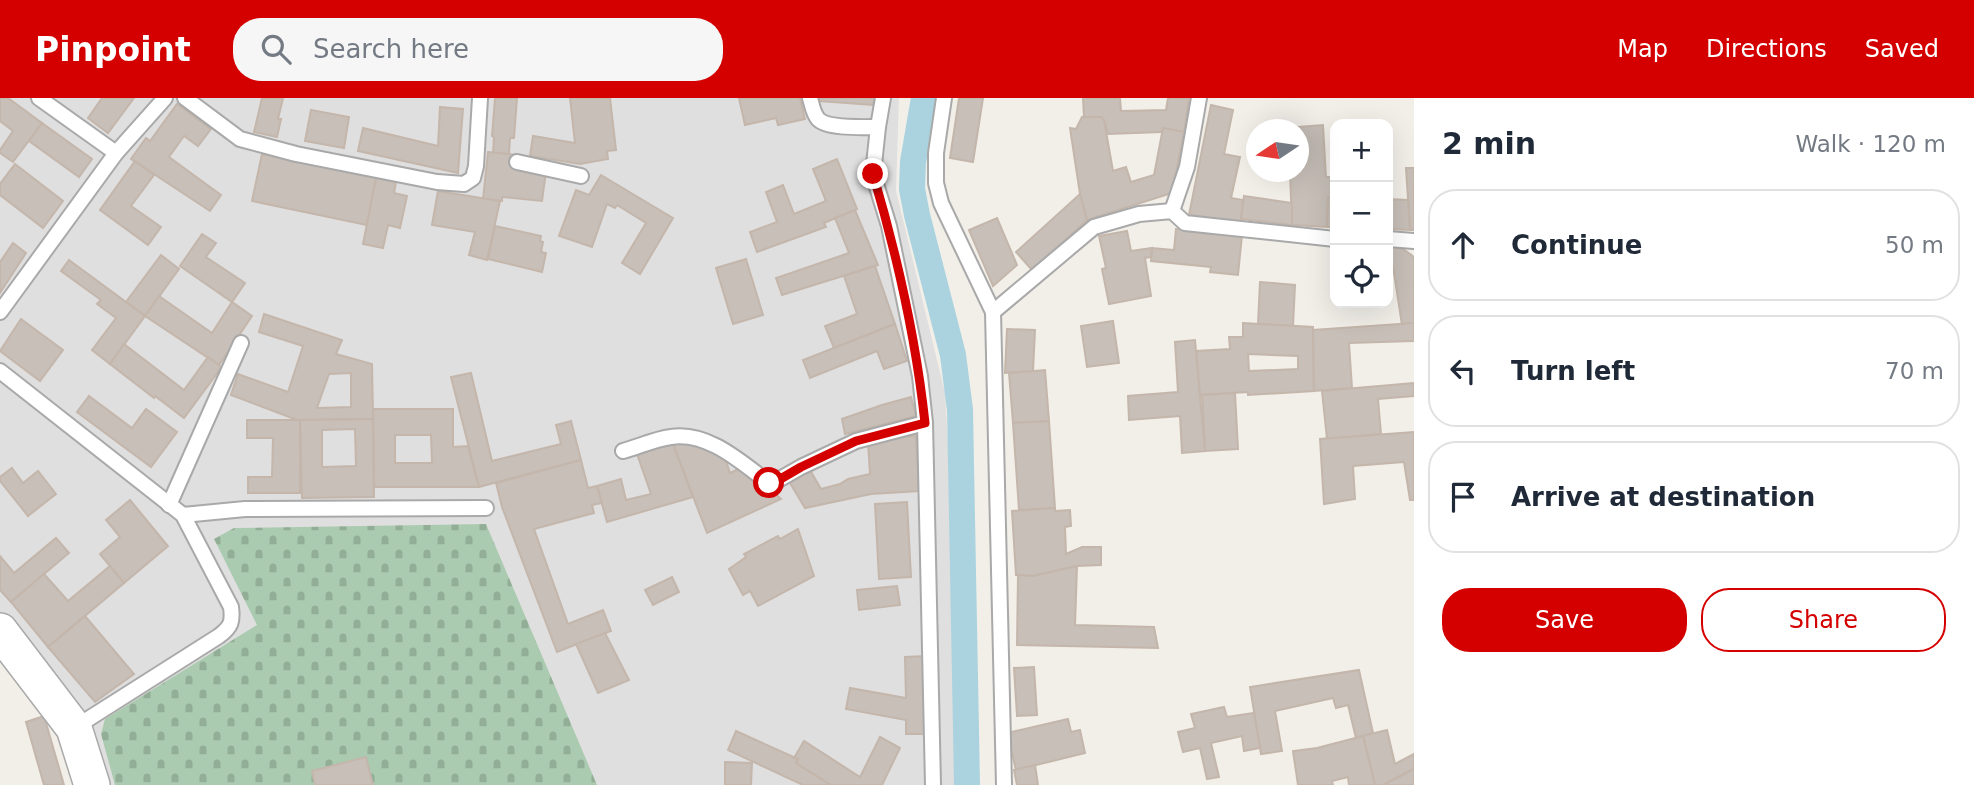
<!DOCTYPE html>
<meta charset="utf-8">
<style>
:root{--surface:#fff;--page:#f6f6f7;--text:#1f2937;--muted:#747a83;--line:#e0e1e3;--accent:#d40000}
body{margin:0;font-family:"DejaVu Sans",sans-serif;background:var(--page);color:var(--text)}
.controls{position:absolute;right:21px;top:21px;display:grid;overflow:hidden;border-radius:14px;box-shadow:0 7px 28px #0002}
.controls button{width:63px;height:63px;display:grid;place-items:center;padding:0;border:0;border-bottom:2px solid var(--line);background:var(--surface);color:var(--text);font:35px sans-serif}
.compass{position:absolute;left:1246px;top:21px;width:63px;height:63px;border-radius:50%;background:var(--surface);box-shadow:0 7px 28px #0002;rotate:257deg}
.stop{position:absolute;width:21px;height:21px;margin:-16px;border:5px solid #d40000;border-radius:50%;background:#fff}
.stop.end{background:#d40000;border-color:#fff;box-shadow:0 2px 7px #0008}
.list{margin:0;padding:0;list-style:none}
h2{display:flex;justify-content:space-between;align-items:center;height:91px;margin:0;padding:0 28px;font-size:30px}
h2 small{font-size:23px;font-weight:400;color:var(--muted)}
.list li{display:grid;grid-template-columns:46px 1fr auto;gap:21px;align-items:center;box-sizing:border-box;height:112px;margin:0 14px 14px;padding:0 14px;border:2px solid var(--line);border-radius:28px}
.list b{display:block;font-size:26px;white-space:nowrap}
.list em{font-size:23px;font-style:normal;color:var(--muted)}
.actions{display:flex;gap:14px;padding:21px 28px}
.actions a{flex:1;padding:16px 0;border:2px solid var(--accent);border-radius:28px;text-align:center;font-size:24px;color:var(--accent)}
.actions .main{background:var(--accent);color:#fff}
.icon{flex:none;width:38px;height:38px;fill:none;stroke:currentColor;stroke-width:2;stroke-linecap:round;stroke-linejoin:round}
.map{position:relative;flex:none;width:1414px;height:687px;overflow:hidden}
header{display:flex;align-items:center;gap:42px;box-sizing:border-box;height:98px;padding:0 35px;background:var(--accent);color:#fff}
header strong{font-size:33px}
nav{display:flex;gap:38px;margin-inline-start:auto;font-size:24px}
.search{width:490px;height:63px;background:var(--page);display:flex;align-items:center;gap:18px;box-sizing:border-box;padding:0 24px;border-radius:28px;color:var(--muted);font-size:26px}
main{display:flex}
aside{flex:1;background:var(--surface)}
.map>svg:first-child{display:block}
.residential{fill:#e0dfdf}
.cemetery{fill:url(#cemetery-stones)}
.lines{fill:none;stroke-linecap:round;stroke-linejoin:round}
.canal{stroke:#aad3df;stroke-width:26}
.building{fill:#c7bfb8;stroke:#c4b6ab;stroke-width:2;fill-rule:evenodd}
.service-casing{stroke:#a9a9a9;stroke-width:18}
.tertiary-casing{stroke:#a9a9a9;stroke-width:38}
.service{stroke:#fff;stroke-width:14}
.tertiary{stroke:#fff;stroke-width:35}
.route{stroke:#d40000;stroke-width:9}
</style>
<header>
<strong>Pinpoint</strong>
<div class="search"><svg class="icon" aria-label="search" viewBox="0 0 24 24"><circle cx="10" cy="10" r="6"/><path d="M15 15l6 6"/></svg>Search here</div>
<nav><a>Map</a><a>Directions</a><a>Saved</a></nav>
</header>
<main>
<div class="map">
<svg width="1414" height="687" viewBox="0 0 1414 687">
<defs>
<pattern id="cemetery-stones" width="16" height="16" patternUnits="userSpaceOnUse" patternTransform="scale(1.75)"><rect width="16" height="16" fill="#aacbaf"/><path d="M2 7V4a2 2 0 0 1 4 0v3zM10 15v-3a2 2 0 0 1 4 0v3z" fill="#92ae96"/></pattern>
</defs>
<rect width="100%" height="100%" fill="#f2efe9"/>
<path class="residential" d="M0,0H899L896,93L945,295L951,396L958,687H86L70,635L0,541Z"/>
<path class="cemetery" d="M486,426L597,687H115L101,636L105,621L257,527L214,441L234,430Z"/>
<g class="lines">
<path class="canal" d="M924,0L913,64L912,91L917,117L953,257L960,312L967,687"/>
</g>
<g class="building">
<path d="M0,0H8L42,25L13,64L0,55V52L13,33L0,23Z"/>
<path d="M102,0H134L108,35L88,20Z"/>
<path d="M262,0H283L278,21H281L277,39L254,34Z"/>
<path d="M495,0H517L514,40H510L509,56L493,55L494,39L492,38Z"/>
<path d="M570,0H610L616,52L607,53L608,61L580,66L530,58L533,38L575,45Z"/>
<path d="M739,0H800L805,21L778,27L776,20L745,27Z"/>
<path d="M818,0H875L873,7L819,3Z"/>
<path d="M959,0H983L973,64L950,60Z"/>
<path d="M1083,0H1120L1121,13L1166,12L1168,0H1189L1184,34L1163,30L1162,34L1108,36L1104,22L1101,19H1084Z"/>
<path d="M177,6L211,31L198,48L184,38L169,59L221,97L210,113L131,61L146,40L150,43Z"/>
<path d="M1211,7L1233,12L1224,56L1240,59L1231,100L1243,102L1241,124L1189,117Z"/>
<path d="M440,9L463,11L458,75L358,53L363,30L438,48Z"/>
<path d="M311,12L349,19L344,50L305,43Z"/>
<path d="M1082,19H1101L1104,22L1113,73L1126,69L1131,84L1154,77L1163,30L1184,34L1172,95L1087,122L1080,96L1070,30L1076,31Z"/>
<path d="M42,25L92,61L79,79L29,43Z"/>
<path d="M1323,27L1326,79H1335V99H1328L1327,129L1292,127L1290,74H1298V32H1286V30Z"/>
<path d="M488,54L518,57L546,74L542,103L502,99V103L483,101Z"/>
<path d="M262,56L376,80L367,127L252,103Z"/>
<path d="M837,61L857,111L824,125L826,129L757,154L750,134L777,124L766,94L783,87L794,116L826,103L813,71Z"/>
<path d="M135,63L154,77L131,108L161,129L148,147L100,112Z"/>
<path d="M15,66L63,103L43,130L0,97V86Z"/>
<path d="M1406,70H1414V132H1410Z"/>
<path d="M601,77L673,120L640,176L622,165L646,125L617,107L615,110L607,106L592,149L559,138L576,92L589,97Z"/>
<path d="M376,80L396,84L394,95L407,98L400,130L388,127L383,150L363,146Z"/>
<path d="M438,93L500,103L487,162L469,157L475,134L432,127Z"/>
<path d="M1080,96L1087,122L1032,172L1016,154Z"/>
<path d="M1244,98L1292,105V127L1241,121Z"/>
<path d="M1328,99H1335V129H1327Z"/>
<path d="M1388,101L1408,102L1410,132L1388,131Z"/>
<path d="M855,112L878,167L782,197L776,180L849,155L835,120Z"/>
<path d="M997,120L1017,167L993,188L969,132Z"/>
<path d="M495,128L541,138L540,143L543,144L541,154L546,155L542,174L488,161Z"/>
<path d="M1176,131L1242,137L1238,177L1210,174L1211,169L1151,163L1152,150L1174,152Z"/>
<path d="M1127,133L1131,153L1152,150L1151,159L1145,160L1151,198L1109,206L1102,171L1106,170L1099,138Z"/>
<path d="M202,136L216,145L206,159L245,185L232,204L180,168Z"/>
<path d="M13,145L26,155L0,195V164Z"/>
<path d="M1388,148L1403,151L1414,159V225L1402,227L1393,168L1388,164Z"/>
<path d="M161,157L179,171L145,218L126,204Z"/>
<path d="M746,161L763,217L733,226L716,170Z"/>
<path d="M69,162L145,218L110,266L92,252L116,220L97,206L101,202L61,173Z"/>
<path d="M875,168L895,226L834,250L825,228L857,216L844,178Z"/>
<path d="M1260,184L1295,187L1293,228L1258,226Z"/>
<path d="M159,198L212,235L232,204L252,218L219,267L145,218Z"/>
<path d="M264,216L342,242L336,256L372,266L373,321L297,322L231,297L238,276L288,294L303,248L259,234ZM351,275V309L317,310L329,276Z"/>
<path d="M21,221L63,252L40,283L0,253Z"/>
<path d="M1113,223L1119,265L1087,269L1081,228Z"/>
<path d="M1243,225L1313,229L1314,293L1248,297V294L1199,297L1196,253L1230,251L1229,239H1243ZM1248,256L1298,258V271L1249,273Z"/>
<path d="M1414,225V243L1349,245L1352,290L1314,293L1313,232Z"/>
<path d="M895,226L907,263L884,271L877,253L810,280L803,262Z"/>
<path d="M1007,231L1035,232L1033,273L1005,275Z"/>
<path d="M1195,242L1205,353L1182,355L1180,318L1129,322L1128,298L1178,294L1175,244Z"/>
<path d="M124,246L184,292L208,259L219,267L221,270L184,320L155,298L154,300L110,266Z"/>
<path d="M1045,272L1049,323L1013,325L1009,275Z"/>
<path d="M471,275L492,363L561,346L556,327L571,323L581,362L479,389L451,279Z"/>
<path d="M1414,285V298L1378,301L1381,336L1327,341L1322,293Z"/>
<path d="M1235,295L1238,351L1205,353L1202,297Z"/>
<path d="M89,298L132,330L146,311L177,334L151,369L77,314Z"/>
<path d="M911,299L916,318L845,336L842,321L882,307Z"/>
<path d="M373,311H453V349L468,348L479,389H374ZM395,337H431L432,365H395Z"/>
<path d="M373,321L374,399L302,400L300,322ZM355,331L356,368L322,369V332Z"/>
<path d="M247,322H300V395H248V379H272L273,340H247Z"/>
<path d="M1049,323L1055,410L1019,412L1013,325Z"/>
<path d="M1414,334V402H1410L1404,364L1353,368L1355,401L1324,406L1320,341Z"/>
<path d="M916,338L919,393L871,396L805,410L790,385L810,372L821,391L840,386L848,381L870,376L868,344L893,339Z"/>
<path d="M685,343L725,360L730,375L745,368L781,401L707,435L673,346Z"/>
<path d="M673,346L693,399L607,424L597,388L621,381L626,402L651,396L637,356Z"/>
<path d="M581,362L588,390L597,388L602,405L592,407L594,415L534,431L568,526L603,512L611,533L557,554L502,409L496,385Z"/>
<path d="M12,370L23,385L38,373L56,396L28,418L0,383V379Z"/>
<path d="M130,402L168,448L124,485L100,456L120,439L106,422Z"/>
<path d="M907,404L911,479L879,481L875,406Z"/>
<path d="M1055,410V413L1070,412L1071,428L1065,429L1066,456L1082,449H1101V467L1077,468L1033,478L1016,477L1012,413Z"/>
<path d="M798,431L814,478L758,508L750,493L743,497L729,471L746,459L744,456L778,438L780,441Z"/>
<path d="M56,440L69,455L11,504L0,492V458L14,475Z"/>
<path d="M110,468L124,485L48,549L11,504L44,476L68,503Z"/>
<path d="M1077,468L1075,527L1154,529L1158,550L1017,547L1018,477L1033,478Z"/>
<path d="M672,479L679,494L653,507L645,492Z"/>
<path d="M897,488L900,507L859,512L857,492Z"/>
<path d="M85,518L134,576L95,604L48,549Z"/>
<path d="M605,535L629,582L598,595L576,546Z"/>
<path d="M926,558L927,636H906V622L846,611L850,590L906,600L905,559Z"/>
<path d="M1034,569L1037,617L1017,618L1014,570Z"/>
<path d="M1359,572L1373,635L1356,640L1348,607L1336,610L1333,600L1275,613L1282,653L1261,656L1250,589Z"/>
<path d="M1224,609L1227,619L1254,615L1260,650L1244,653L1242,638L1211,645L1219,679L1207,681L1200,650L1183,654L1178,634L1195,630L1191,616Z"/>
<path d="M44,618L64,687H44L26,624Z"/>
<path d="M1068,621L1071,634L1080,632L1085,655L1016,672L1007,635Z"/>
<path d="M1387,632L1395,666L1414,656V671L1383,687H1375L1363,638Z"/>
<path d="M736,633L798,661L796,665L831,687H803L728,652Z"/>
<path d="M1363,638L1375,687H1349L1348,679L1332,683L1333,687H1298L1293,653L1317,650Z"/>
<path d="M880,639L900,650L882,687H831L796,665L798,661L794,660L804,643L860,679Z"/>
<path d="M366,659L373,687H315L312,673Z"/>
<path d="M725,664L752,665L751,687H725Z"/>
<path d="M1035,667L1038,687H1017L1014,672Z"/>
<path d="M1414,671V687H1383Z"/>
</g>
<g class="lines">
<defs>
<g id="service">
<path d="M39,0L116,55"/>
<path d="M185,0L240,41L296,56L437,84L464,86L473,80L476,68L480,0"/>
<path d="M810,0C812,7 813,15 818,21C827,31 864,29 878,29L873,76L889,128L920,278L925,325L933,687"/>
<path d="M944,0L936,55V85L941,105L993,214"/>
<path d="M878,29L883,0"/>
<path d="M517,64L581,78"/>
<path d="M1172,113L1187,69L1199,0"/>
<path d="M1388,141L1414,143"/>
<path d="M0,214L116,55L165,0"/>
<path d="M0,273L183,417L231,509C233,524 231,529 219,538L74,630"/>
<path d="M623,353C638,349 655,341 671,339C708,333 742,365 769,385H773L801,369L856,343L925,325"/>
<path d="M169,407L241,245"/>
<path d="M183,417L245,411L486,410"/>
<path d="M1004,687L993,214L1094,129L1139,116L1172,113L1185,125L1335,141"/>
</g>
<path id="tertiary" d="M0,533L74,630L92,687"/>
</defs>
<use href="#service" class="service-casing"/>
<use href="#tertiary" class="tertiary-casing"/>
<use href="#service" class="service"/>
<use href="#tertiary" class="tertiary"/>
</g>
<g class="lines">
<path class="route" d="M769,385L777,383L801,369L856,343L925,325C916,241 897,157 873,76"/>
</g>
</svg>
<div class="controls">
<button>+</button>
<button>−</button>
<button><svg class="icon" aria-label="locate" viewBox="0 0 24 24"><circle cx="12" cy="12" r="6"/><path d="M12 2v4M12 18v4M2 12h4M18 12h4"/></svg></button>
</div>
<svg class="compass" viewBox="-18 -18 36 36"><path d="M0-13l5 13h-10z" fill="#e53935"/><path d="M0 13l5-13h-10z" fill="#747a83"/></svg>
<div class="stop" style="left:769px;top:385px"></div>
<div class="stop end" style="left:873px;top:76px"></div>
</div>
<aside>
<h2>2 min<small>Walk · 120 m</small></h2>
<ul class="list">
<li><svg class="icon" aria-label="ahead" viewBox="0 0 24 24"><path d="M12 20V5M6 11l6-6 6 6"/></svg><div><b>Continue</b></div><em>50 m</em></li>
<li><svg class="icon" aria-label="left" viewBox="0 0 24 24"><path d="M17 20v-9H6M10 6l-5 5 5 5"/></svg><div><b>Turn left</b></div><em>70 m</em></li>
<li><svg class="icon" aria-label="arrive" viewBox="0 0 24 24"><path d="M6 21V4h12l-3 4 3 4H6"/></svg><div><b>Arrive at destination</b></div></li>
</ul>
<div class="actions"><a class="main">Save</a><a>Share</a></div>
</aside>
</main>
